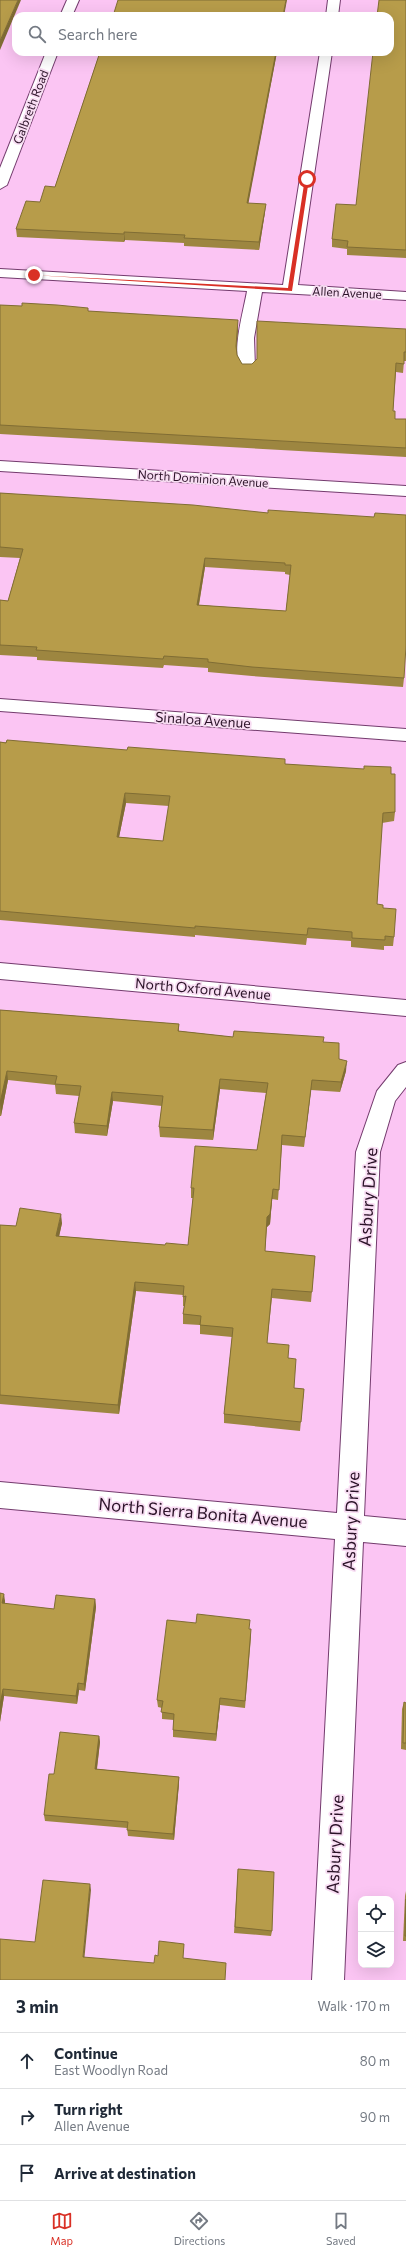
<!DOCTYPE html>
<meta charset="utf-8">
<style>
:root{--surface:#fff;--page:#f2f2f3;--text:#1f2937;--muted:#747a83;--line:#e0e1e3;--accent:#d93025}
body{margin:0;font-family:Commissioner,sans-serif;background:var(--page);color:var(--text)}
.controls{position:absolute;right:12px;bottom:12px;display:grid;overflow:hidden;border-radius:8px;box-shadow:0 4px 16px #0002}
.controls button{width:36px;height:36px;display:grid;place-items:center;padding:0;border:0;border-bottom:1px solid var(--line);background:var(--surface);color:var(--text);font:20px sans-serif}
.stop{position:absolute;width:12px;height:12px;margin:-9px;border:3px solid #d93025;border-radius:50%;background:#fff}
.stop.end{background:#d93025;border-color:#fff;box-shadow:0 1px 4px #0008}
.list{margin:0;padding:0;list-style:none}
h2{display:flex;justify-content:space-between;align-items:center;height:52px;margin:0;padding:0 16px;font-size:17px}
h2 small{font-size:13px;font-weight:400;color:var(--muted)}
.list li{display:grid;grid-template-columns:26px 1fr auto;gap:12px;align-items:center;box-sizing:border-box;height:56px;padding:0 16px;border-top:1px solid var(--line)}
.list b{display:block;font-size:15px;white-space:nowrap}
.list p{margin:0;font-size:13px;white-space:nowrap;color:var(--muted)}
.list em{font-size:13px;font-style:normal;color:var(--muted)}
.icon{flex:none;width:22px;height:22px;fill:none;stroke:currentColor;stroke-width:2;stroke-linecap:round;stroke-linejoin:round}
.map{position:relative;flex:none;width:406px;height:1980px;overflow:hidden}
.search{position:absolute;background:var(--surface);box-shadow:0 4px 16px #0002;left:12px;right:12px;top:12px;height:44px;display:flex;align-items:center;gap:10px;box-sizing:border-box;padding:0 14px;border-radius:12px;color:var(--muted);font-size:15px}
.sheet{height:220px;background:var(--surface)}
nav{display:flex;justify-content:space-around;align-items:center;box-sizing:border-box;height:56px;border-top:1px solid var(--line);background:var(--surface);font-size:11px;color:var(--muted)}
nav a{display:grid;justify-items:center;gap:2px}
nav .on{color:var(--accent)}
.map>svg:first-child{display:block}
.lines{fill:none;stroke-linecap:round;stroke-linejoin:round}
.minor-casing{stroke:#733b6d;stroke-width:2}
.minor{fill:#fff;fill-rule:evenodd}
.wall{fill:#9d8640;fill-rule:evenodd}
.shaded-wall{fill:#806d34}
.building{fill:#b79c4a;stroke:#806d34;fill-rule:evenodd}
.route{fill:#d93025}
.labels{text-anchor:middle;stroke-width:3.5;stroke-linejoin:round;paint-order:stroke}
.far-street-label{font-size:12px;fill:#2b1328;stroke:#f8ddf3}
.street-label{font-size:14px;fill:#2b1328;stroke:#f8ddf3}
.near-street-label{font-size:17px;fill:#2b1328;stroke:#f8ddf3}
</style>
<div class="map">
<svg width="406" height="1980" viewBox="0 0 406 1980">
<rect width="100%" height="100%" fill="#fbc5f3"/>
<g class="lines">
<defs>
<g id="minor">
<path d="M67,0H79L72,16H60Z"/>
<path d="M328,0H340L338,16H326Z"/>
<path d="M46,52H58L7,185L0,189V168Z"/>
<path d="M320,52H332L298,285L406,292V300L262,292L254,338L255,368L252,371H242C230,355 244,310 247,291L0,277V269L283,285Z"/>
<path d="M0,461L406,486V496L0,471Z"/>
<path d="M0,699L406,729V741L0,711Z"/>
<path d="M0,963L406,1000V1016L0,979Z"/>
<path d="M406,1062V1087L395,1101L380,1152L364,1516L406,1520V1546L363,1542L344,1980H312L335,1539L0,1508V1482L337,1513L356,1152L377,1091L398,1065Z"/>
</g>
</defs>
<use href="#minor" class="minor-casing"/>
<use href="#minor" class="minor"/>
</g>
<g class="wall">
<path d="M406,0V258L347,255V249L332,247V239L356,205Z"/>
<path d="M100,52H277L248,203L265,212L259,250L184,246V243L125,240L124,242L17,237L16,229L55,187Z"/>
<path d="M0,305L88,311L238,329L236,348L237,355L242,364H252L406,329V361H404L403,373L396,372L393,411L395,419H406V457L0,434Z"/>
<path d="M0,493L268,513L404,678L403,687L252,676L208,672V668L164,665L163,668L37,660V657L0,655V600L8,601L20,558L0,557ZM205,567L285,572V574L290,575L286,611L199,605Z"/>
<path d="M0,742L285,764L391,774L395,812L394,821L382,823L377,904L383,908L394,937L393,946H384V950L351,947V941L307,938L306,945L195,935V937L0,920ZM126,803L169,806L163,841L119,837Z"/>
<path d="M0,1010L179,1024V1031L233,1037L323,1042L339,1059L346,1071L340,1092L311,1090L304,1147L282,1145L278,1200L272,1199L270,1224L267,1227L265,1251L315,1256L311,1302L272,1298L267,1343L288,1358L294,1388L304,1389L300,1431L224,1423V1414L232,1337L200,1334V1325L183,1324V1314L184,1306H183V1295L136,1291L119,1414L0,1404V1225L16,1226L62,1223L59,1236L165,1245H188L193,1198H191V1188L257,1150L266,1093L220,1089L213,1140L160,1137L159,1127L162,1106L113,1101L107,1136L75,1133L74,1123L79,1096L56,1094L55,1085L8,1080L1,1116H0Z"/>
<path d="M0,1593L5,1601V1604L54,1609L95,1599L96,1607L85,1691L79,1690L77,1704L4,1696L0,1722Z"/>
<path d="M249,1629L251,1637L245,1708L220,1705L216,1741L173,1737V1730L174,1720L162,1719V1708L158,1707L157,1700Z"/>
<path d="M404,1702L406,1703V1750L401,1749L402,1709Z"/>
<path d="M99,1736L100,1742L97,1769L179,1777V1783L174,1840L128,1836L127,1828L45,1821L44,1815L54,1774Z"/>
<path d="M238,1869L272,1931L271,1936L234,1933Z"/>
<path d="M406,1891V1941H403L405,1896Z"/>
</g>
<g class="shaded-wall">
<path d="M18,0H21L0,50V41Z"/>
<path d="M286,0H287L284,16H283Z"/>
<path d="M276,52H277L247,211V203Z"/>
<path d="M266,204L265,212L259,250V242Z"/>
<path d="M124,232L125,240L124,242Z"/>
<path d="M238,320V329L236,355V346Z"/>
<path d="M205,558V567L197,615V605Z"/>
<path d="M125,793L126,803L117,847V837Z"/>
<path d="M347,1061L346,1071L340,1092L341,1082Z"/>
<path d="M7,1071L8,1080L1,1116L0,1103Z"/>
<path d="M220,1079V1089L213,1140V1130Z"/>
<path d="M312,1080L311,1090L304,1147L305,1137Z"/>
<path d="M112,1092L113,1101L107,1136V1126Z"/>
<path d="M273,1189L270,1224L267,1227V1217Z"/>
<path d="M61,1214L62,1223L57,1246L56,1236Z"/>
<path d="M135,1282L136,1291L119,1414L118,1405Z"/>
<path d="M4,1594L5,1601L4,1611L2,1603Z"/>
<path d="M95,1599L96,1607L85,1691L84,1684Z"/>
<path d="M78,1683L79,1690L77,1704L76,1696Z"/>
<path d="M3,1689L4,1696L0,1722V1705Z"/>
<path d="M220,1698V1705L216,1741V1734Z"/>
<path d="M99,1736L100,1742L96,1775L95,1769Z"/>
<path d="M179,1777V1783L174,1840L173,1834Z"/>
<path d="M90,1884L91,1890L84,1962L83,1957Z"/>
</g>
<g class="building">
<path d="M0,0H18L0,41Z"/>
<path d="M118,0H286L283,16H113Z"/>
<path d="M379,0H406V250L347,247L348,241L332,239L336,204L356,205L373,52H390V16H377Z"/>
<path d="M100,52H276L247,203L266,204L259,242L184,238L185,235L124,232V234L16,229L26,201L40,202L45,186L55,187Z"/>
<path d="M22,303L57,305L88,308V311L238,320L236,346L237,355L242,364H252L257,359V321L406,329V352H404V364L396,363L393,411H395V419H406V448L0,425V305L22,306Z"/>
<path d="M0,493L193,505L268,513V510L374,517L375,513L406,515V646L404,678L252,667L208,662V659L164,656L163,659L36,650L37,647L0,645V600L8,601L23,549L0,547ZM205,558L285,563V565H291L286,611L197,605Z"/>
<path d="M7,740L127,750L128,747L285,759V764L364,769V766L391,767V774H395V812L383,813L377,904L383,905V908L396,909L394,937L385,936V940L352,938V932L308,928L307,935L195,926V928L0,911V742L6,743ZM125,793L170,796L163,841L117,837Z"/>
<path d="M0,1010L179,1024L178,1031L233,1037L234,1031L324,1037L323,1042L339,1043V1059L347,1061L341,1082L312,1080L305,1137L282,1135L279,1190L273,1189L270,1214L267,1217L265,1251L315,1256L312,1292L272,1289L267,1343L289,1345L288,1358L296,1359L294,1388L304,1389L301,1422L224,1414L233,1328L200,1325L201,1316L183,1314L186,1296L183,1297L184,1286L135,1282L118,1405L0,1395V1225L16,1226L20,1208L61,1214L56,1236L165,1245L166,1243L188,1245L194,1188H191L195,1146L257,1150L268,1083L220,1079L213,1130L159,1127L163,1096L112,1092L107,1126L74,1123L81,1086L55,1084L57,1076L7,1071L0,1103Z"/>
<path d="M0,1593L4,1594L2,1603L54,1609L56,1595L95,1599L84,1684L78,1683L76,1696L3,1689L0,1705Z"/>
<path d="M197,1614L250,1620L249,1629H251L245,1701L220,1698L216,1734L173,1730L174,1714L161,1712L163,1701L157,1700L167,1620L196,1623Z"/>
<path d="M404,1702L406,1703V1743H403Z"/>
<path d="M60,1732L99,1736L95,1769L179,1777L173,1834L127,1830L128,1822L44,1815L49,1774H54Z"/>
<path d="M238,1869L274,1872L272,1931L235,1927Z"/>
<path d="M43,1880L90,1884L83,1957L154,1963L155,1955L158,1956L159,1941L184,1944L183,1958L226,1963L225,1980H0V1939L35,1942Z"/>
<path d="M406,1899V1936H405Z"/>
</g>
<path class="route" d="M305,178L309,179L292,291L32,275L288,288Z"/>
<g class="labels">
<g class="far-street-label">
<text transform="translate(31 107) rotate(-69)" y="4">Galbreth Road</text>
<text transform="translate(347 293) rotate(3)" y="4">Allen Avenue</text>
<text transform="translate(203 479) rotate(4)" y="4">North Dominion Avenue</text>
</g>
<g class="street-label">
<text transform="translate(203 720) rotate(4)" y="5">Sinaloa Avenue</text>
<text transform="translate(203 989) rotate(5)" y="5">North Oxford Avenue</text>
</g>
<g class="near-street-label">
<text transform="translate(368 1197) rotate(-86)" y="6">Asbury Drive</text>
<text transform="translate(203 1513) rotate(5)" y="6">North Sierra Bonita Avenue</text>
<text transform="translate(351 1521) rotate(-87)" y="6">Asbury Drive</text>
<text transform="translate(335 1844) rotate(-87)" y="6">Asbury Drive</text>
</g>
</g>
</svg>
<div class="controls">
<button><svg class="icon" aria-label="locate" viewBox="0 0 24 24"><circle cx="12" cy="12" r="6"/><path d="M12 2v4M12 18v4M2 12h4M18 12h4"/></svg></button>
<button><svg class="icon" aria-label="layers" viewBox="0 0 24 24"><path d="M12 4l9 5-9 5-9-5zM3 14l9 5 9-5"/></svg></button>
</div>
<div class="stop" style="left:307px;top:179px"></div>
<div class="stop end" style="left:34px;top:275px"></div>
<div class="search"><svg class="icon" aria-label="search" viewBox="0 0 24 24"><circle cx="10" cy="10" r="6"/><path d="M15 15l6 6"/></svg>Search here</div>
</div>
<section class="sheet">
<h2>3 min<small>Walk · 170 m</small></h2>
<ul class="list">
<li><svg class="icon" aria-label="ahead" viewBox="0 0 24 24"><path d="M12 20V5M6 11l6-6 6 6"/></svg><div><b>Continue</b><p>East Woodlyn Road</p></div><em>80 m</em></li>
<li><svg class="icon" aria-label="right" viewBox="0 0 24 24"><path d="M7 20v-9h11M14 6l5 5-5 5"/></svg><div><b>Turn right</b><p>Allen Avenue</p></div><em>90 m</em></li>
<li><svg class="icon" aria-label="arrive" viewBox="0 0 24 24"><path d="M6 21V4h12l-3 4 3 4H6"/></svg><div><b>Arrive at destination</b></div></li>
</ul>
</section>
<nav>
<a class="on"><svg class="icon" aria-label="map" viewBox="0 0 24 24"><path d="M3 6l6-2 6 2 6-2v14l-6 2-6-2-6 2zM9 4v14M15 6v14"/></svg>Map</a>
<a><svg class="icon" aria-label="directions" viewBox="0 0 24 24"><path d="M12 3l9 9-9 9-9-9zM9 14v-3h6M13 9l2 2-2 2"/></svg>Directions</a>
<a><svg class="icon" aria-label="saved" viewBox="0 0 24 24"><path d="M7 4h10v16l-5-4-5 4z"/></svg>Saved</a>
</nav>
